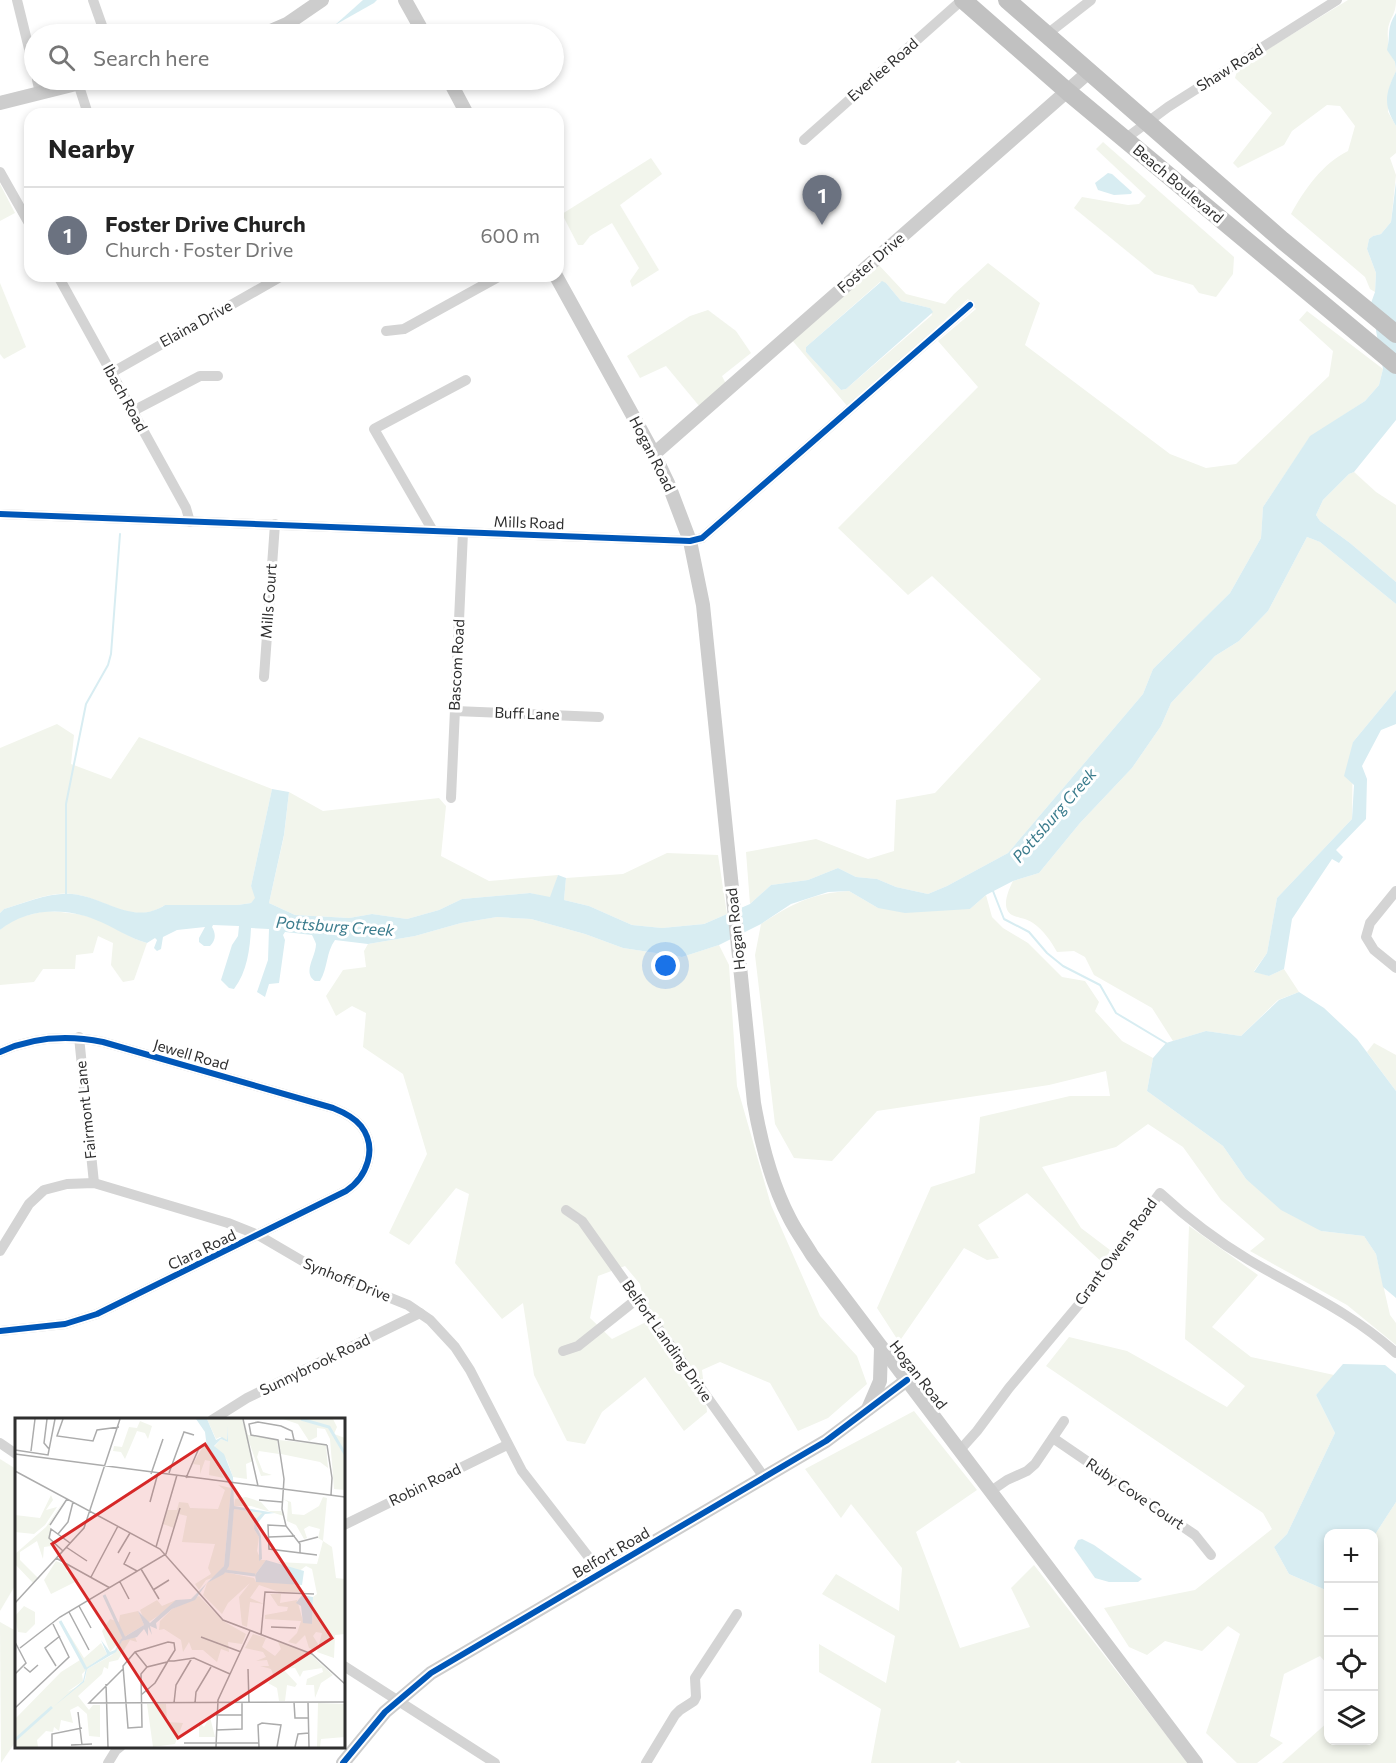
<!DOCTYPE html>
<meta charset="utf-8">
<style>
:root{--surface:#fff;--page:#f2f2f2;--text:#222;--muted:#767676;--line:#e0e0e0;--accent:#b45309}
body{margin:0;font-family:Commissioner,sans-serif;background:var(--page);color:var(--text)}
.controls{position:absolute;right:18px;bottom:18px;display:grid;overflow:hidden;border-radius:12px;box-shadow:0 3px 9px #0003}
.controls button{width:54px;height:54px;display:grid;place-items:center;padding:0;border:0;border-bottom:2px solid var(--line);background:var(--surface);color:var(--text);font:30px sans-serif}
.you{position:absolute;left:666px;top:966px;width:21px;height:21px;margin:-15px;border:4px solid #fff;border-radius:50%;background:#1a73e8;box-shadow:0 0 0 9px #1a73e833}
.badge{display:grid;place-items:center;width:39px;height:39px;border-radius:50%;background:var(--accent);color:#fff;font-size:20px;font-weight:700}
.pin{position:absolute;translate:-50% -50px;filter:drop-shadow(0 2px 3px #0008)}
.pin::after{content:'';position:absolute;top:32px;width:21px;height:18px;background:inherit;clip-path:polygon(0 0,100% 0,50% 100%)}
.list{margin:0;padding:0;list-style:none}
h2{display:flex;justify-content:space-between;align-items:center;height:78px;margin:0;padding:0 24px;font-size:26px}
h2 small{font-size:20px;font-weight:400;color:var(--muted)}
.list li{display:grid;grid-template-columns:39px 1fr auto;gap:18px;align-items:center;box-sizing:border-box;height:96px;padding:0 24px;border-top:2px solid var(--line)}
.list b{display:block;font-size:22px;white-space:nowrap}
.list p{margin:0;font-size:20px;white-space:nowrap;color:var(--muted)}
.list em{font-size:20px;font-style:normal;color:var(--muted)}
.icon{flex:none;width:33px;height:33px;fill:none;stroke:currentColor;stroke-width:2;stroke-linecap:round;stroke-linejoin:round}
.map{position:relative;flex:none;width:1396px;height:1763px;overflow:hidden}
.search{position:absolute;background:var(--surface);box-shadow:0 3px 9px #0003;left:24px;top:24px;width:540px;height:66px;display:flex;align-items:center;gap:15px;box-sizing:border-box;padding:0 21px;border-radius:33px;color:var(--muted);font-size:22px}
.panel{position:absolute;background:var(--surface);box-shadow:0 3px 9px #0003;left:24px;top:108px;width:540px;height:174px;border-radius:18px}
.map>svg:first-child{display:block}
.green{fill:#f2f5ec;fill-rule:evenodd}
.water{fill:#d8edf2}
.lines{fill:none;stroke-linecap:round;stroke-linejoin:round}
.stream{stroke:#d8edf2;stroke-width:2}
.street{stroke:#d4d4d4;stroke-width:10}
.secondary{stroke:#cdcdcd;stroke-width:14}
.highway{stroke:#c1c1c1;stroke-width:18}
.cycleway-casing{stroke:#fff;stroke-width:10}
.cycleway{stroke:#0057b8;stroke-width:6}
.labels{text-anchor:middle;stroke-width:6;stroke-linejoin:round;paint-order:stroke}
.street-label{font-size:15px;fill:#2f2f2f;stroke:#fff}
.water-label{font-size:16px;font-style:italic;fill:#3a7b8c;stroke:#fff}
.inset-river{fill:none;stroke:#d8edf2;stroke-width:3}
.inset-road{fill:none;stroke:#acacac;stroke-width:1.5}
.view{fill:#d62828;fill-opacity:0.15;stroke:#d62828;stroke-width:3}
.inset-edge{fill:none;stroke:#2f2f2f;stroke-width:3}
</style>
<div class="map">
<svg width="1396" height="1763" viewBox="0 0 1396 1763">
<rect width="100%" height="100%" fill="#fff"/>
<g class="green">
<path d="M1348,0H1396C1396,15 1390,17 1388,29C1387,36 1389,42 1388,50L1395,62L1396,71L1390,85L1388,112L1396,126V153L1390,158L1396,175L1391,222L1381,234L1373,236L1369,239L1367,249L1376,273L1375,292L1370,289L1365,277L1291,214C1304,190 1323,163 1348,151L1355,126L1340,106L1327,105L1292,131L1284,145L1238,168L1233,163L1272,113L1235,78L1237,71L1245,63Z"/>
<path d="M1103,142L1234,257L1233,274L1216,297L1199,293L1193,285L1155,274L1074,208L1082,197L1128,205L1139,204L1146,196L1096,149Z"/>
<path d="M651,158L662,174L620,205L659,270L632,287L630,281L639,268L612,223L590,236L583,245H578L562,214Z"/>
<path d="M0,184L15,213L0,221Z"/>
<path d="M877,263L906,294L945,304L954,294L988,263L1040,303L1025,345L1170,454L1206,468L1236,464L1329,376L1333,351L1299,320L1307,311L1383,369L1379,385L1365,401L1310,437L1263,507L1261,538L1230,593L1153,669L1143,694L1008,853L947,886L928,894L896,887L877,879L856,877L838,868L808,880L771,885L750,904L746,852L816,839L868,859L894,851L896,800L935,793L1041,679L932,576L908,595L838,528L978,387L938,341L976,309L968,299L848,407L791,339ZM880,282L886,283L901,301L930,308L932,315L846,389L841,390L806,352V347Z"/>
<path d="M0,283L26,347L4,359L0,354Z"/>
<path d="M708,310L736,331L751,353L722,376L726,384L700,407L666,366L640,378L627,356L690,316Z"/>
<path d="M1354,472L1376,492L1396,505V582L1350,543L1320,521L1316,515L1323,500L1349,474Z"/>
<path d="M1307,537L1320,542L1396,604V690L1353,742L1352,819L1277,898L1267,953L1254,971L1269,976L1284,969L1299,992L1278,1000L1241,1036L1206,1031L1173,1041L1152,1008L1094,975L1085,957L1074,951L1057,952C1051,941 1044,931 1033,923C1025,918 1018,918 1012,915C1000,908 1009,889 1013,881L1039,873L1080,823L1132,768L1161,726L1171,703L1215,656L1239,641L1268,611Z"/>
<path d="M57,724L74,735L71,764L111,779L139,737L272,789L251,886L256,898L251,903L238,905H165C132,927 105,897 72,894C50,891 25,903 4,909L0,913V748Z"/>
<path d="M289,792L323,811L439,798L446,806L441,856L489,881L558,875L551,898L530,893L462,899L439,910L407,919L372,914L349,918L295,915L269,903L284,836Z"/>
<path d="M667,853L718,855L727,914L704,924L662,928L632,925L589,906L564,900L566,878L623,874Z"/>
<path d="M849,891L878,908L970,909L986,895L992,917L1003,928L1028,943L1062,977L1085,981L1099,1002L1095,1011L1122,1041L1153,1058L1147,1091L1223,1146L1246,1179L1321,1231L1364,1236L1376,1254L1390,1315L1396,1323V1345L1347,1305L1250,1251L1265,1239L1221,1200L1183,1147L1148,1124L1116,1147L1042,1167L1081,1228L1110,1250L1104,1264L1027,1193L978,1225L999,1258L987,1260L964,1248L899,1342L877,1308L931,1187L975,1173L980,1117L1070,1096H1110L1106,1071L1049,1085L877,1111L832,1161L794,1158L775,1124L755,955L761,924C792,904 812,893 849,891Z"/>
<path d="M45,911C63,912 79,913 96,919C114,926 128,938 147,943L134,980L123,982L111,965L113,943L98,936L93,953L76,955L75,969H43L34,982L0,985V930L13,919Z"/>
<path d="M497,917L531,919L585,934L623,948L682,957L719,945L729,965L737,1086L771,1205L820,1316L857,1356L867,1384L828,1418L798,1431L770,1383L720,1362L702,1370L707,1412L684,1431L645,1377L602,1412L585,1444L567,1441L534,1375L523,1303L502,1319L455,1263L469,1194L456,1188L409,1245L389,1233L427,1154L403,1074L363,1047L366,1013L352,1006L336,1016L326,996L343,970L366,967L364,951L368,944L415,936L461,923ZM625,1266L640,1284L648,1321L612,1339L590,1318L598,1276Z"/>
<path d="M1374,1043L1396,1055V1091L1367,1052Z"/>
<path d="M1189,1226L1258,1275L1212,1327L1251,1357L1334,1375L1316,1395L1335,1433L1287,1534L1274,1547L1289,1574L1328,1591V1665L1320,1656L1284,1674L1270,1736L1283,1743L1257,1763H1237L1206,1733L1240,1634L1228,1626L1202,1651L1165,1641L1147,1655L1129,1647L1104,1608L1195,1590L1272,1529L1263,1513L1046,1366L1069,1337L1127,1351L1227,1407L1245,1386L1185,1339Z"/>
<path d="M914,1411L977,1490L916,1532L960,1648L1030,1627L1011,1588L1034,1565L1188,1763H961L958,1760L955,1763H871L881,1709L819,1672V1644L886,1683L895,1636L822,1594L836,1574L899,1611L902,1568L851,1504L841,1518L805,1469Z"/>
<path d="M0,1459L16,1469V1584L0,1611Z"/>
<path d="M1396,1502V1763H1282L1328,1722V1740H1374V1536Z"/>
<path d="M0,1622L16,1631V1741L1,1763Z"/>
</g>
<g class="water">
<path d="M363,0H377L374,3L335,25Z"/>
<path d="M1396,13V70L1395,62L1387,50C1391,34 1386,29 1396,13Z"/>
<path d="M1396,71V126C1383,104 1385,94 1396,71Z"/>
<path d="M1108,173L1112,174L1132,192L1131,194L1114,195L1098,190L1095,183Z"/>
<path d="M1396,182V420L1354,472L1349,474L1323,500L1316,515L1320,521L1350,543L1396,582V604L1320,542L1307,537L1268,611L1239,641L1215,656L1171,703L1161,726L1132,768L1080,823L1039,873L1013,881L986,895L970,909L905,913L878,908L849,891L828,892L791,904L761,924L719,945L682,957L623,948L585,934L531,919L497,917L461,923L415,936L368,944L335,940C326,952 328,968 320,981H315C302,972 316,957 316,944C316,943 313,937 312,935L285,932L283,935L285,940L279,983L269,984L265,997L257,992L268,960L269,929L251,928C250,949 247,972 234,989L229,988L221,980L232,945L238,936L239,926L213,925L212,927C216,934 216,940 210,946H204L199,942V938L205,927L177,930L163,937L161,949L157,951L154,948L157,940L155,938L147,943C128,938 114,927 96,920C65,907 27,908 0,930V913L4,909C25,903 50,892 72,894C105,897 133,926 165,905H238L251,903L255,898L251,886L272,789L289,792L284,835L269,903L295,915L349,918L372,914L407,919L439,910L462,899L530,893L550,897L558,875L566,878L564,900L589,906L632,925L662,928L704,924L750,904L771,885L808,880L838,868L856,877L877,879L896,887L928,894L947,886L1008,853L1143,694L1153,669L1230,593L1261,538L1263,507L1310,436L1365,401L1379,385L1383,369L1371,303L1375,292L1376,273L1367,249L1369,239L1373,236L1381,234L1391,222Z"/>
<path d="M882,281L886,283L901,301L930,308L933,312L846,389L841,390L806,352V347Z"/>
<path d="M1396,690V724L1381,730L1362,766L1367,779L1366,819L1336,850L1343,857L1339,863L1332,859L1292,919L1284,969L1269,976L1254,972L1267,953L1277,898L1352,819L1354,785L1344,776L1353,742Z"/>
<path d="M1299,992L1324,1008L1357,1039L1396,1091V1298L1383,1287L1376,1254L1364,1236L1321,1231L1281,1210L1246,1179L1223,1146L1147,1091L1153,1058L1166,1043L1206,1031L1241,1036L1279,1000Z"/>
<path d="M1343,1364L1385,1365L1396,1374V1502L1374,1536V1534H1328V1591L1289,1574L1274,1547L1287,1534L1335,1433L1316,1395Z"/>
<path d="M1082,1539L1094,1545L1142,1579L1138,1582H1109L1095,1578L1074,1548L1078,1540Z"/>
</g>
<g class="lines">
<g class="stream">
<path d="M993,891L1004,919L1029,932L1047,953L1063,966L1100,985L1116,1013L1166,1043"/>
<path d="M66,897V804L86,704L108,665L111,654L120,534"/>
</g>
<g class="street">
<path d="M17,0L34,69"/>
<path d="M93,0L105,34"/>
<path d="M1046,35L1091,0"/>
<path d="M37,80L40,93"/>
<path d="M78,83L88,114"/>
<path d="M1125,139L1168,107L1337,0"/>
<path d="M804,140L962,0"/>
<path d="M0,172L30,225"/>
<path d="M58,276L186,508L190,522"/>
<path d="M386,331L404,329L500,276"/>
<path d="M111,373L282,276"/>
<path d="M133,411L200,376H218"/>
<path d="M0,514L690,541L702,538L970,305"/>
<path d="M433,531L374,429L466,380"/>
<path d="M264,677L275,524"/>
<path d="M455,711L599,717"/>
<path d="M451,798L463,532"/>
<path d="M1396,891L1370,923L1366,937L1374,950L1396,968"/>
<path d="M79,1037L94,1183"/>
<path d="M0,1052C33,1037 68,1035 103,1042L333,1108C343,1112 354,1117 361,1126C378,1148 367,1177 346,1191L97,1314L65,1324L0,1331"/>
<path d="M566,1210L582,1221L764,1477"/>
<path d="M0,1251L29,1204L44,1190L67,1184L94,1183L228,1223L258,1235L311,1266L408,1305L430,1320L455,1347L470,1370L522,1471L601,1573"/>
<path d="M563,1351L578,1346L637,1299"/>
<path d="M212,1420L247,1398L420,1313"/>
<path d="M1053,1438L1195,1535L1211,1555"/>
<path d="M0,1443L16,1454"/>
<path d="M960,1450L977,1431L1009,1388L1081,1302L1160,1193C1187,1218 1217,1241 1249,1260C1300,1290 1351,1312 1396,1353"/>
<path d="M991,1491L1007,1480L1027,1471L1035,1464L1064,1421"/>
<path d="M344,1525L507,1445"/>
<path d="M344,1666L495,1763"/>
<path d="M108,1763L116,1750L121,1746"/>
<path d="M646,1763L675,1715L680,1710L694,1701L696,1697L695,1678L737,1614"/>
</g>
<g class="secondary">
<path d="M405,0L424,34"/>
<path d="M264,34L287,24L322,0"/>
<path d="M449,80L467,114"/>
<path d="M0,103L92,80"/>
<path d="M556,276L654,454L668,483L690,541L703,605L754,1103C761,1143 771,1183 790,1219C796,1231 805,1243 812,1255L1196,1763"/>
<path d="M654,454L1090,71"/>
<path d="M868,1409L880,1381L881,1348"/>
<path d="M343,1763L385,1712L431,1673L826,1441L907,1380"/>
</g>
<g class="highway">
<path d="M963,0L1067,91L1396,365"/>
<path d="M1007,0L1282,240L1396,334"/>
</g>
<defs>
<g id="cycleway">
<path d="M0,514L690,541L702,538L970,305"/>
<path d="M0,1052C33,1037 68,1035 103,1042L333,1108C343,1112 354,1117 361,1126C378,1148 367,1177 346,1191L97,1314L65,1324L0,1331"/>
<path d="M343,1763L385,1712L431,1673L826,1441L907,1380"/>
</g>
</defs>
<use href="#cycleway" class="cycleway-casing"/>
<use href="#cycleway" class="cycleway"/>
</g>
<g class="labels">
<g class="street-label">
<text transform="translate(1230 68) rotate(-32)" y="5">Shaw Road</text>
<text transform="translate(883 70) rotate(-41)" y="5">Everlee Road</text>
<text transform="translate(1178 184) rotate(40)" y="5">Beach Boulevard</text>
<text transform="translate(871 263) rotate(-41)" y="5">Foster Drive</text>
<text transform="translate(196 324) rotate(-29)" y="5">Elaina Drive</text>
<text transform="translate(125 398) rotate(61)" y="5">Ibach Road</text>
<text transform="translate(652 454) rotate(63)" y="5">Hogan Road</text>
<text transform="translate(529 523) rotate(2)" y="5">Mills Road</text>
<text transform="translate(269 601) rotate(-86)" y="5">Mills Court</text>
<text transform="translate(457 665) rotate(-87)" y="5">Bascom Road</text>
<text transform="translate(527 714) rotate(2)" y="5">Buff Lane</text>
<text transform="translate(736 929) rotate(-96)" y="5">Hogan Road</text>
<text transform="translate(191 1055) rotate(16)" y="5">Jewell Road</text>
<text transform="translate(86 1110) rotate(-96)" y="5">Fairmont Lane</text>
<text transform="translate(202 1250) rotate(-26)" y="5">Clara Road</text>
<text transform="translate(1116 1252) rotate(-54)" y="5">Grant Owens Road</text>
<text transform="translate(347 1280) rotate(22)" y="5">Synhoff Drive</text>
<text transform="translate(667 1341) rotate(55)" y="5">Belfort Landing Drive</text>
<text transform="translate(315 1365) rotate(-26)" y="5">Sunnybrook Road</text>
<text transform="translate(918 1375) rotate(52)" y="5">Hogan Road</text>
<text transform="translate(425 1485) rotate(-26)" y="5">Robin Road</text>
<text transform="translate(1135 1494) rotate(34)" y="5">Ruby Cove Court</text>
<text transform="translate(611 1553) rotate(-30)" y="5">Belfort Road</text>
</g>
<g class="water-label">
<text transform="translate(1054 815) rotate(-49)" y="6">Pottsburg Creek</text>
<text transform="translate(335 926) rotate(4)" y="6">Pottsburg Creek</text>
</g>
</g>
<g transform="translate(15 1418)">
<rect width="330" height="330" fill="#fff"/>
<path d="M192,1H227L238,43L231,46L232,61L218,59L212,42L199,29L206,21L213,24V9L212,23L205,19L201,21ZM229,1L233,17L262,22L264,36L244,33L242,39L248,54L257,57L246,58L232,18ZM268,1H318L322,9L319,16L330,20V72L319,71L315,21L310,11L302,10V19L294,23L283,6ZM125,3L137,8L133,21L130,15L122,13L110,41L106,34L98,33L99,28L107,29L114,9L122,10ZM264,22L311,27L313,50L305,44L266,36ZM191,23L192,30L209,60L194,57L195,43L190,42L185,56V47L178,46ZM203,67L216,70L209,148L203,158L191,162L184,172L180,166L196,156L193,150L200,126L167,124L172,98L164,96L159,110L148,106L152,92H162L164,84L173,85L175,90L203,91L210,72ZM36,77L38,82L31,92L42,89L30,107L19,116L0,114V97L25,100ZM231,79L246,84L254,93H266L269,98L236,88H219L220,81ZM308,79L312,80L308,123L317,129L321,160L330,161V216L320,217L319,240L302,234L307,215L301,214L298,218L303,226L300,232L294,230L290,217L281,226L273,224L282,215L286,203L250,201V197L272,193L273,189L263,188L255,176H266L265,185L282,182L288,203L297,206L298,179L302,176L297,151L291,148L283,154L263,144L302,146L308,123L303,120L305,111L294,108L289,111L292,120L289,121L281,107L272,103L273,84L268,81L276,84L277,96L289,97L304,88ZM50,81L35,105L36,128L29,129L28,141L22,123L5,134V142L23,160L18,165L0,146V136L31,109ZM219,91L247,95L239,111L244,119L242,133L246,142H251L240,157L211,152ZM41,143L54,148L51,153L64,162L36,176L29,162ZM209,154L239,160L241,164H275L291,174H264L244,167L235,180L249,186L235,184L232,209L227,207L224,179L235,165L213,185L207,196L188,177L192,165ZM184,178L208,203L231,216L227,226L213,224L214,234L206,231L202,244L188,232H177L174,224L168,234L166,222L149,211L144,212L145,203L157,191ZM142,182L147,188L161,182L162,185L131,206L125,192ZM9,188L20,194V206L11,215L3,214L0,198ZM123,193L129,207L109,219L95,234L87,213L95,201L104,204L105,197ZM46,203L69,240L86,225L92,236L77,246L67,256L68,263L52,274L62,269L70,262L72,251L97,237L107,223L120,219L122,224L115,222L103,242L94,244L93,251L89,249L87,256L63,278L74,292L78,287H85V319L74,318L72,296L63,288L55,292L58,305L46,302L44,313L39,309L38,314L31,313L22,322L23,329H28H0V301L46,254L65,242ZM238,216L251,220L247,229L260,238L266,231L263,224L293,234L318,257L306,265L300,280L299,267H291L292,261L308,254L307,250L288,253L285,259L280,250L268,251L282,266L280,269L272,267L270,283H264L262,270L253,265L259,259L256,251L245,248H254L252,242L241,243L251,239L248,234L230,230ZM303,285L330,286V319L306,321L305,329H302ZM132,286H151L152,304L168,305L160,326L138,329ZM195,299L200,319H184V304L189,309Z" fill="#f2f5ec"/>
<path d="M181,1H192L201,22L207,19L212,22L213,8V24L206,21L199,28L209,36L218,59L219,88L260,95L250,96L241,107L246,118L247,141L244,143V119L239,111L240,102L247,95L219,91L214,148L209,156L192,165L180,182L157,191L141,205L142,211L135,208L137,217L133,209V218L129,211L122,219L107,223L101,234L72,251L69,264L38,289L68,263L71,250L92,236L86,222L95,234L100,232L106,221L129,207L123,193L135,205L161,182L176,181L209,148L216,70L192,30L190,14ZM251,142L289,153L287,167L241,164L240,157ZM287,177L298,179L297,206L288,205L286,188L281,185Z" fill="#d8edf2"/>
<path class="inset-river" d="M286,1L314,9L330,36M210,153L240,157M89,177L109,220M45,203L71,251M0,322L37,289"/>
<path class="inset-road" d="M32,1L29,25L34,31M48,1L42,18L78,23L82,12L104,9M228,1L243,68M270,21L312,27M279,22L277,13L266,8L243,4L234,6L236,17L263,22L269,61L267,91L271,108L285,126V135M312,27L317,60L316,77M0,32L33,37L40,1M16,33L20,1M0,36L330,79M0,53L145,131L208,202L297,236L330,266M154,55L169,14L179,17M136,56L148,21M171,60L184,30M244,82L267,84M135,84L143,55M35,107L52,81M271,108L253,107L254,131L302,137M43,116L53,104L58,84M254,119L280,118M284,124L303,119M51,129L72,143M141,129L162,57M48,133L34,120L36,111L55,125M115,134L109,146L122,153M103,135L115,115M41,140L95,170M126,151L144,181M76,159L103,108M105,164L114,181M138,172L154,162M0,185L69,110L105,1M64,188L76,210M54,194L74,232M256,209L281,210M246,217L250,174L299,176M186,219L226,234M0,224L11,245L0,256M5,230L45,199L151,136L165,90M120,234L132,249M41,248L30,230L45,218M9,249L15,254L23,247M108,251L74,285L330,284M233,251L234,285M91,266L93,329M126,277L140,265L143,260L153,243L160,232L159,225L153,224L120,234L108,248L113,310L127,309L126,256L132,249L152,244L153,243H159L179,240L215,256M279,284L280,300H294M293,284L294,329M159,285L161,267L177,240M180,285L181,274L196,249M0,290L54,239L38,206M63,294L67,327M201,297H227M201,312L227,311V285M169,325H244M56,327L77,326M37,329V316L67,310M201,329L203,282L235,213M244,329L243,307L247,305L266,307L262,329M280,329L283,316L294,315"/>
<path class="view" d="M190,26L317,220L163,320L37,126Z"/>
<rect width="330" height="330" class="inset-edge"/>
</g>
</svg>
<div class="controls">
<button>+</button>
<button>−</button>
<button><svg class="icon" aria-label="locate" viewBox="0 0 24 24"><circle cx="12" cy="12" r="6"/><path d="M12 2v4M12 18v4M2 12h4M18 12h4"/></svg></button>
<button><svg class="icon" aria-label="layers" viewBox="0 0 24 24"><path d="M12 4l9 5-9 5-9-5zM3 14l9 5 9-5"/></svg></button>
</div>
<div class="you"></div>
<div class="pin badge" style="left:822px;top:225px;background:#6b7280">1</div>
<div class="search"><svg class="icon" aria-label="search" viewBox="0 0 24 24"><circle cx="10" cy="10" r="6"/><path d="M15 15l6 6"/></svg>Search here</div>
<section class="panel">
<h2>Nearby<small></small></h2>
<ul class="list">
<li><span class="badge" style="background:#6b7280">1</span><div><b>Foster Drive Church</b><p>Church · Foster Drive</p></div><em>600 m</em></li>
</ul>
</section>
</div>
